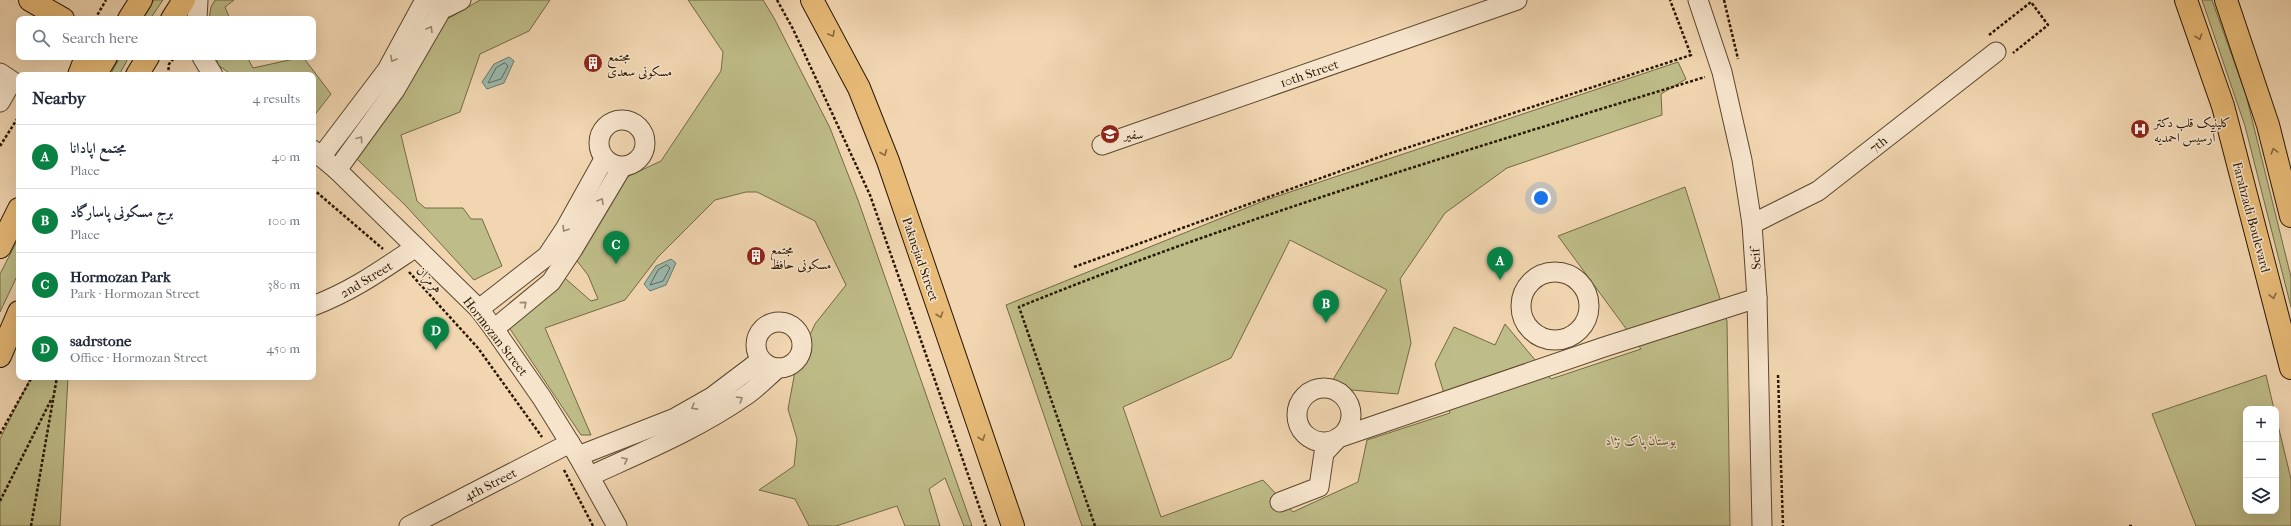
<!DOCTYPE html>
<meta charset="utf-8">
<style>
:root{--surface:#fff;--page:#f6f6f7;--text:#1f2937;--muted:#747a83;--line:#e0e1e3;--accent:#0b8043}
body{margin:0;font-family:"IM FELL French Canon",Amiri,serif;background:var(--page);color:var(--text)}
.controls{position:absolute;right:12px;bottom:12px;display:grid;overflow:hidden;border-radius:8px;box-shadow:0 4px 16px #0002}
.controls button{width:36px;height:36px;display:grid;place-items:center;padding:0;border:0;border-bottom:1px solid var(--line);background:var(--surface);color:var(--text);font:20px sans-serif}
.you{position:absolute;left:1541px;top:198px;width:14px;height:14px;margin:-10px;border:3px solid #fff;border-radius:50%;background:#1a73e8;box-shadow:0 0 0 6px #1a73e833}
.badge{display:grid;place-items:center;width:26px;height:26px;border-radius:50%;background:var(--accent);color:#fff;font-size:13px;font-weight:700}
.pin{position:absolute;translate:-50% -33px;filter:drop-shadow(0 1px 2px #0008)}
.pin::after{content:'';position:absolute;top:21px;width:14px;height:12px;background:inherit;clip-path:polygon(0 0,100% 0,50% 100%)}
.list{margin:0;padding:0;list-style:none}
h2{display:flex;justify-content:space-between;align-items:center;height:52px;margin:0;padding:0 16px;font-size:17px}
h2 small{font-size:13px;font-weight:400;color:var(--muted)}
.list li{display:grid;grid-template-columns:26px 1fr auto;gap:12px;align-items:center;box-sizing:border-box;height:64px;padding:0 16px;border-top:1px solid var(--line)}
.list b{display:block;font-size:15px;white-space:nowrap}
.list p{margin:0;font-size:13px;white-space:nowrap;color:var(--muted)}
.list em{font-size:13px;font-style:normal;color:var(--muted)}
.icon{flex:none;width:22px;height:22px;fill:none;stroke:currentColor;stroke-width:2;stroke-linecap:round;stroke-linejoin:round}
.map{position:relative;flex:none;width:2291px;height:526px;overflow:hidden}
.search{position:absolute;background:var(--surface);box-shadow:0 4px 16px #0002;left:16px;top:16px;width:300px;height:44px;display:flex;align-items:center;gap:10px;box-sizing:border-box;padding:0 14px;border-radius:8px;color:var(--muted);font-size:15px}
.panel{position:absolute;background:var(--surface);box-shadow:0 4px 16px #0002;left:16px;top:72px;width:300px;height:308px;border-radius:8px}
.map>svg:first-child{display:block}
.green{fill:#bebc88;stroke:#746a44}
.water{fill:#9bb9ae;stroke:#6d7868}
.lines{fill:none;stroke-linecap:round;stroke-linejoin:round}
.shore{stroke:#626857;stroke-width:1}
.minor-casing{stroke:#5b472c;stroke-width:21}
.major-casing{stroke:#291700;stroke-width:24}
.path{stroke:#291700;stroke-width:2.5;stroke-dasharray:3 2;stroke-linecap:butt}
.minor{stroke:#f6e4cc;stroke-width:19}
.major{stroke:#e8bb78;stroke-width:22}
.oneway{stroke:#9a8870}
.oneway2{stroke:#88693c}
.labels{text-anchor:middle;stroke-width:3;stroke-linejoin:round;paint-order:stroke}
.poi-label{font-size:13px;fill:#291700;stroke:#f6e4cc;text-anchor:start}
.street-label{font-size:13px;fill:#291700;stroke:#f6e4cc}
.park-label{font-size:13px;font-style:italic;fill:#564929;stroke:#f6e4cc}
</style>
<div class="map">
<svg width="2291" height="526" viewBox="0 0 2291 526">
<rect width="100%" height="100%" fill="#f1d6b1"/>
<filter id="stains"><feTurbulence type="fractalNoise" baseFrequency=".005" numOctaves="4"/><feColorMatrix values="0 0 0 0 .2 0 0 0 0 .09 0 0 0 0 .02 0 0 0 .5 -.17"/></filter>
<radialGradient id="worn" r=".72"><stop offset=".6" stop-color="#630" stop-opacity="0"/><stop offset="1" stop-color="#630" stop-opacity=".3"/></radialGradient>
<g class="green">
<path d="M154,0H163L150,19H142Z"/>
<path d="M215,0H234L225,7L230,19H209L211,7Z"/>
<path d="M480,0H550L529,31L480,54L460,112L401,135L417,201L425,208H463L471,219H482L502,266L474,280L405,205L339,142L420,35Z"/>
<path d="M688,0H763L774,18L830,128L858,200L972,526H964L945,478L929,489L940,526H905L897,506L836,526H809L795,499L759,490L794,466L797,439L788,409L796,366L815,324L846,285L815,221L757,192H746L715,200L658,257L625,300L545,328L591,435H581L502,317L558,272L591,301L598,299L588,275L570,252L614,183L661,161L721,71L723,52Z"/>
<path d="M2202,0H2212L2246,95L2291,277V307L2245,126Z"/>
<path d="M120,57H129L119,75H110Z"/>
<path d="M216,57H247L253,68L303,57L331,94L313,117V75H232L218,65Z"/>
<path d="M1678,62L1686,79L1661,94L1662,115L1507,168L1445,213L1400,279L1411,343L1398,394L1328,388L1387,290L1290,240L1231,358L1123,407L1161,517L1263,480L1293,512L1358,482L1367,440L1450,413L1435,364L1454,327L1495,345L1505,324L1551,379L1641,349L1558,236L1685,187L1727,321L1730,526H1082L1006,305L1266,200Z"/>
<path d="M19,237V272L0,312V274Z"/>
<path d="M2266,375L2274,409H2246V511H2276V417L2291,479V526H2196L2152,414Z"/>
<path d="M31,377H68L60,526H0V439Z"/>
</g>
<g class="water">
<path d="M509,57L514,61L504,83L487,89L482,82L494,64Z"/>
<path d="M671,259L676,263L666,285L650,291L644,284L656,266Z"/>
</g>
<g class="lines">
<g class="shore">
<path d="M505,63L508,66L501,79L488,83L496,68Z"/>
<path d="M667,265L670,268L663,281L650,285L658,270Z"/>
</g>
<defs>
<g id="minor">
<path d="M1698,0L1722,72L1742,160L1752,224L1757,298L1762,526"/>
<path d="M432,4L447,7L461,0"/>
<path d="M197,19L198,0"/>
<path d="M202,57L213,75"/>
<path d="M0,73L12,81L0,102"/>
<circle cx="622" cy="143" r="23"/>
<path d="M1102,145L1517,0"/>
<path d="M313,150L337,170L479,309L494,329L542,398L578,456L617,526"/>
<path d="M321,157L387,70L425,0"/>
<path d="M337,170L395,90L443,7"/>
<path d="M1752,224L1818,191L1996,52"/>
<circle cx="1555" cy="306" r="34"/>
<path d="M313,306C354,290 380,271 416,247"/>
<path d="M479,309L547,256L565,229L604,159"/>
<circle cx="779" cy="345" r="23"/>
<path d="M494,329L551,282L573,249L622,167"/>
<circle cx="1324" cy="415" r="27"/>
<path d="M578,456L675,418L712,397L761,360"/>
<path d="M590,476C642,452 698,429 745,396C757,388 767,377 778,368"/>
<path d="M1280,502L1319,487L1324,453L1338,438L1604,347L1757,298"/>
<path d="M409,526L570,443"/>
</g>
<g id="major">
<path d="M30,0L63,19"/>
<path d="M812,0L859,88L888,161L1013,526"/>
<path d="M2186,0L2223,106L2291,368"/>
<path d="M2226,0L2268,125L2291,216"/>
<path d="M129,19L141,0"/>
<path d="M172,19L184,0"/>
<path d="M79,75L86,57"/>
<path d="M95,75L106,57"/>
<path d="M137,75L148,57"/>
<path d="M0,247L19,209"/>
<path d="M0,356L19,312"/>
</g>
</defs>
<use href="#minor" class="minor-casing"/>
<use href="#major" class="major-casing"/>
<g class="path">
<path d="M777,0L793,29L870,195L986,526"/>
<path d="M1724,0L1738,59"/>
<path d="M95,19L106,0"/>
<path d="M1989,35L2031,2L2048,25L2013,53"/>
<path d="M168,75L169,64L175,57"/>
<path d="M0,146L19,116"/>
<path d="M313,189L383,249"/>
<path d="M1074,267L1385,155L1691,55L1670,0"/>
<path d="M409,272L478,348L542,437"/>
<path d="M1778,375L1783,526"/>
<path d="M0,434L32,377"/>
<path d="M564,470L593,526"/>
<path d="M0,501L52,398"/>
<path d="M31,526L57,377"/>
<path d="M1095,526L1019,307C1243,216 1475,148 1705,77"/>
<path d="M2129,526H2133"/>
</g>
<use href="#minor" class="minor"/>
<use href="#major" class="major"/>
</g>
<defs><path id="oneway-chevron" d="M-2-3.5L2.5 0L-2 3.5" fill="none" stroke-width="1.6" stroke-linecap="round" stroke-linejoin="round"/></defs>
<g class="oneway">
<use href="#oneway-chevron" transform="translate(430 29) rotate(-59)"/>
<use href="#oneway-chevron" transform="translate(393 59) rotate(119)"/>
<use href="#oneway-chevron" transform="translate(360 139) rotate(-54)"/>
<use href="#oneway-chevron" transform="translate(601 201) rotate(-59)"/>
<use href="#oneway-chevron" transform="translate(565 229) rotate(122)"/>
<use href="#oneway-chevron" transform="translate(524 304) rotate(-40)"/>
<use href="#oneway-chevron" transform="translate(740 399) rotate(-32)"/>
<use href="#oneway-chevron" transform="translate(694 407) rotate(151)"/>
<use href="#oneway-chevron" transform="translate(625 460) rotate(-25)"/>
</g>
<g class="oneway2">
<use href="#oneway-chevron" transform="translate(832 34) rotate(61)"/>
<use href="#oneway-chevron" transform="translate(2199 37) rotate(71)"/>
<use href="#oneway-chevron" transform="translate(2274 151) rotate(-105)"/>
<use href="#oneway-chevron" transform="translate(884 153) rotate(68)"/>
<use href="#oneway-chevron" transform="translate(2273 296) rotate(76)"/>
<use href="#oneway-chevron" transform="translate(940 315) rotate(71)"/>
<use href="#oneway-chevron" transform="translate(982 438) rotate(71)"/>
</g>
<defs>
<symbol id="building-disc" viewBox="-11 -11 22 22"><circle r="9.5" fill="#8f2418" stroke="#f6e4cc"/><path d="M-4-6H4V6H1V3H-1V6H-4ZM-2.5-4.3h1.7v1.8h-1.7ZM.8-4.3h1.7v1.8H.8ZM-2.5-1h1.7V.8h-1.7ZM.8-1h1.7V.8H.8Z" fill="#fff"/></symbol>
<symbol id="hospital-disc" viewBox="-11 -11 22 22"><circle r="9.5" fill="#8f2418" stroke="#f6e4cc"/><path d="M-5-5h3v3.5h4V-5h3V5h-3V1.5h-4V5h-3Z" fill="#fff"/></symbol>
<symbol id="school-disc" viewBox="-11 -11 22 22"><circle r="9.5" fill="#8f2418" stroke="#f6e4cc"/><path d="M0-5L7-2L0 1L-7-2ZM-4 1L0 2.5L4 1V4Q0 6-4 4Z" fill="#fff"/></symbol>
</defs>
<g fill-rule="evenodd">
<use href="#building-disc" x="582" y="52" width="22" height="22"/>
<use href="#hospital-disc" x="2129" y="118" width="22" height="22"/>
<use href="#school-disc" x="1099" y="123" width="22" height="22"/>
<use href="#building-disc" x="745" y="245" width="22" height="22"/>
</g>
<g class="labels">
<g class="poi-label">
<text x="607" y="61">مجتمع<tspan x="607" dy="15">مسکونی سعدی</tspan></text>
<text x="2154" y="127">کلینیک قلب دکتر<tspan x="2154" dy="15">آرسیس احمدیه</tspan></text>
<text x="1124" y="139">سفیر</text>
<text x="770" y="254">مجتمع<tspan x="770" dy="15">مسکونی حافظ</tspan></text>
</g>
<g class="street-label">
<text transform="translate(1309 73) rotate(-19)" y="5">10th Street</text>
<text transform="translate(1878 144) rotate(-38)" y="5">7th</text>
<text transform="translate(2252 217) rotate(75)" y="5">Farahzadi Boulevard</text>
<text transform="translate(921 259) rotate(71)" y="5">Paknejad Street</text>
<text transform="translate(1755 259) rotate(-94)" y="5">Seif</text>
<text transform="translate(366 279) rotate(-31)" y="5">2nd Street</text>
<text transform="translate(430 279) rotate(47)" y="5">هرمزان</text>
<text transform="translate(496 336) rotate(52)" y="5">Hormozan Street</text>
<text transform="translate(490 484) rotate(-27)" y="5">4th Street</text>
</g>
<g class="park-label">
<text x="1641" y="445">بوستان پاک نژاد</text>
</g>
</g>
<rect width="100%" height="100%" filter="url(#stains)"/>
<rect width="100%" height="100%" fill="url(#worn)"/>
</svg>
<div class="controls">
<button>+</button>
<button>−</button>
<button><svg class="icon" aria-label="layers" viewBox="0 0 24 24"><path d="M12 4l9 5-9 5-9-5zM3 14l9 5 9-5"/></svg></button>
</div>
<div class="you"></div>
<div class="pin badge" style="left:1500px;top:280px">A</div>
<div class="pin badge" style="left:1326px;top:323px">B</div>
<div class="pin badge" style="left:616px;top:264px">C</div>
<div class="pin badge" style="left:436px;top:350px">D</div>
<div class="search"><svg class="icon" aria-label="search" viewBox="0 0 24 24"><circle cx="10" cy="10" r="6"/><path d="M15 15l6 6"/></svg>Search here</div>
<section class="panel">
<h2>Nearby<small>4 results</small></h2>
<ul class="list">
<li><span class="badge">A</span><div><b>مجتمع اپادانا</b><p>Place</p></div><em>40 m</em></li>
<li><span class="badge">B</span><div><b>برج مسکونی پاسارگاد</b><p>Place</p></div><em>100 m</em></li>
<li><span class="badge">C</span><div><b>Hormozan Park</b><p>Park · Hormozan Street</p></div><em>380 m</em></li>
<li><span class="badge">D</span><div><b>sadrstone</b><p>Office · Hormozan Street</p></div><em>450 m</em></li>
</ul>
</section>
</div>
